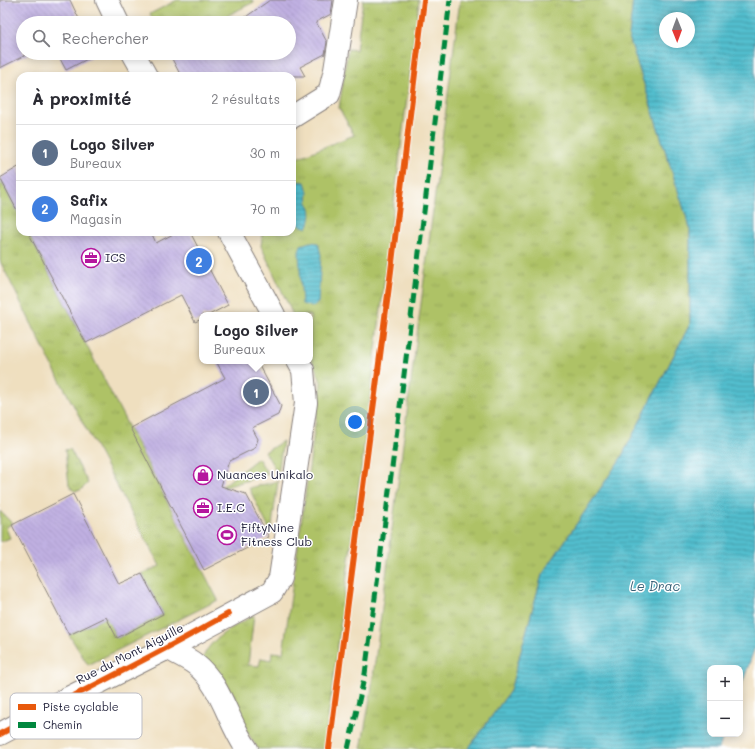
<!DOCTYPE html>
<html lang="fr">
<meta charset="utf-8">
<style>
:root{--surface:#fff;--page:#f2f2f3;--text:#2b2b33;--muted:#7c7c81;--line:#e1e1e2;--accent:#b5179e}
body{margin:0;font-family:Mali,sans-serif;background:var(--page);color:var(--text)}
.controls{position:absolute;right:12px;bottom:12px;display:grid;overflow:hidden;border-radius:8px;box-shadow:0 2px 10px #0003}
.controls button{width:36px;height:36px;display:grid;place-items:center;padding:0;border:0;border-bottom:1px solid var(--line);background:var(--surface);color:var(--text);font:20px sans-serif}
.compass{position:absolute;left:659px;top:12px;width:36px;height:36px;border-radius:50%;background:var(--surface);box-shadow:0 2px 10px #0003;rotate:179deg}
.you{position:absolute;left:355px;top:422px;width:14px;height:14px;margin:-10px;border:3px solid #fff;border-radius:50%;background:#1a73e8;box-shadow:0 0 0 6px #1a73e833}
.badge{display:grid;place-items:center;width:26px;height:26px;border-radius:50%;background:var(--accent);color:#fff;font-size:13px;font-weight:700}
.pin{position:absolute;translate:-50% -50%;border:2px solid #fff;box-shadow:0 1px 4px #0006}
.popup{position:absolute;left:199px;top:312px;width:114px;height:52px;box-sizing:border-box;display:grid;place-content:center;border-radius:8px;background:var(--surface);filter:drop-shadow(0 1px 3px #0005);font-size:13px;white-space:nowrap;color:var(--muted)}
.popup b{font-size:15px;color:var(--text)}
.popup::after{content:'';position:absolute;left:50%;top:100%;margin-left:-8px;border:8px solid transparent;border-top-color:var(--surface)}
.list{margin:0;padding:0;list-style:none}
h2{display:flex;justify-content:space-between;align-items:center;height:52px;margin:0;padding:0 16px;font-size:17px}
h2 small{font-size:13px;font-weight:400;color:var(--muted)}
.list li{display:grid;grid-template-columns:26px 1fr auto;gap:12px;align-items:center;box-sizing:border-box;height:56px;padding:0 16px;border-top:1px solid var(--line)}
.list b{display:block;font-size:15px;white-space:nowrap}
.list p{margin:0;font-size:13px;white-space:nowrap;color:var(--muted)}
.list em{font-size:13px;font-style:normal;color:var(--muted)}
.icon{flex:none;width:22px;height:22px;fill:none;stroke:currentColor;stroke-width:2;stroke-linecap:round;stroke-linejoin:round}
.map{position:relative;flex:none;width:755px;height:749px;overflow:hidden}
.search{position:absolute;background:var(--surface);box-shadow:0 2px 10px #0003;left:16px;top:16px;width:280px;height:44px;display:flex;align-items:center;gap:10px;box-sizing:border-box;padding:0 14px;border-radius:22px;color:var(--muted);font-size:15px}
.panel{position:absolute;background:var(--surface);box-shadow:0 2px 10px #0003;left:16px;top:72px;width:280px;height:164px;border-radius:12px}
.map>svg:first-child{display:block}
.grass{fill:url(#grass-tufts);stroke:#687250}
.water{fill:url(#water-rules);stroke:#3a7084;fill-rule:evenodd}
.building{fill:url(#building-back-hatch)}
.lines{fill:none;stroke-linecap:round;stroke-linejoin:round}
.minor-casing{stroke:#88807d;stroke-width:24}
.minor{stroke:#fff;stroke-width:22}
.quiet{stroke:#00873e;stroke-width:5;stroke-dasharray:10 5;stroke-linecap:butt}
.cycleway-casing{stroke:#fff;stroke-width:8}
.cycleway{stroke:#e8590c;stroke-width:6}
.labels{text-anchor:middle;stroke-width:3;stroke-linejoin:round;paint-order:stroke}
.poi-label{font-size:12px;fill:#22223b;stroke:#fff;text-anchor:start}
.street-label{font-size:12px;fill:#22223b;stroke:#fff}
.water-label{font-size:13px;font-style:italic;fill:#366076;stroke:#fff}
.key{fill:#fff;stroke:#bdbdc4;stroke-width:1}
.key-label{font-size:11px;fill:#22223b}
</style>
<div class="map">
<svg width="755" height="749" viewBox="0 0 755 749">
<defs>
<pattern id="grass-tufts" width="24" height="20" patternUnits="userSpaceOnUse"><rect width="24" height="20" fill="#aec266"/><path d="M3 7l-1-3M5 7V3M7 7l1-3M15 17l-1-3M17 17v-4M19 17l1-3" fill="none" stroke="#95a659"/></pattern>
<pattern id="water-rules" width="6" height="5" patternUnits="userSpaceOnUse"><rect width="6" height="5" fill="#53bece"/><path d="M0 2.5h6" fill="none" stroke="#449aa8"/></pattern>
<pattern id="building-back-hatch" width="6" height="6" patternUnits="userSpaceOnUse"><rect width="6" height="6" fill="#c0b0e2"/><path d="M-1 5l2 2M0 0l6 6M5-1l2 2" fill="none" stroke="#a597c3"/></pattern>
</defs>
<rect width="100%" height="100%" fill="#fff"/>
<filter id="ink" filterUnits="userSpaceOnUse"><feTurbulence type="fractalNoise" baseFrequency=".025" numOctaves="2"/><feDisplacementMap in="SourceGraphic" scale="8" xChannelSelector="R" yChannelSelector="G"/><feConvolveMatrix kernelMatrix="1 2 1 2 8 2 1 2 1" color-interpolation-filters="sRGB"/></filter>
<filter id="wash" filterUnits="userSpaceOnUse"><feTurbulence type="fractalNoise" baseFrequency=".012" numOctaves="4" result="noise"/><feDisplacementMap in="SourceGraphic" scale="16" xChannelSelector="R" yChannelSelector="G"/><feGaussianBlur stdDeviation="0.9" result="paint"/><feColorMatrix in="noise" values="0 0 0 0 0 0 0 0 0 0 0 0 0 0 0 0 0 1.4 0 .05"/><feComposite in="paint" operator="in"/></filter>
<g filter="url(#wash)">
<rect width="100%" height="100%" fill="#efdfbf"/>
<g class="grass">
<path d="M177,0H253L254,2L213,23H155L150,14Z"/>
<path d="M363,0H419L362,462L324,749H258L202,660C210,637 234,627 254,615L248,665L259,666L261,658L271,660L272,652L283,653L321,382L310,355V315H293L261,246L263,232H292V160L354,135L339,108L348,49L356,50Z"/>
<path d="M460,0H633L629,37L690,228V324L621,458L542,575L510,691L468,749H361L371,693Z"/>
<path d="M0,178L20,216V232H28L218,600L88,665L69,635L106,617L117,638L163,614L142,574L160,566L56,373L0,261Z"/>
<path d="M283,441L278,474L265,452Z"/>
<path d="M70,449L88,483L81,490L74,491L69,485L65,450Z"/>
<path d="M258,458L268,474L219,489Z"/>
<path d="M278,481L271,533L249,488Z"/>
<path d="M0,511L12,523L6,528L10,538L0,542Z"/>
</g>
<g class="water">
<path d="M633,0H755V647L740,690V668H710V734H724L719,749H468L510,691L542,575L621,458L690,324V228L629,37ZM665,18H689V42H665Z"/>
<path d="M294,181L305,182L308,192L307,203C313,210 311,220 307,228L297,224C298,210 286,195 294,181Z"/>
<path d="M310,242L318,243L321,255L318,303L312,307L302,304L299,252L301,245Z"/>
</g>
<g id="blocks">
<g class="building">
<path d="M0,0H70L81,23H23V53H30L0,68Z"/>
<path d="M270,0H333L331,14L316,22L327,42L325,54L300,67L305,76H181L171,57L173,53H289V23H237Z"/>
<path d="M57,53H97V54L66,70Z"/>
<path d="M20,166V216L0,178Z"/>
<path d="M28,232H151L156,243L177,232H190L228,305L209,315H202V319L195,322L181,295L86,343Z"/>
<path d="M216,361H257L281,406L278,415L252,428L258,439L255,448L229,461L221,486L246,494L269,537L204,570L130,428L225,378Z"/>
<path d="M73,494L119,584L142,574L163,614L117,638L106,617L69,635L12,525Z"/>
</g>
</g>
</g>
<g filter="url(#ink)">
<use href="#blocks" fill-opacity="0" stroke="#88807d" stroke-width="1"/>
<g class="lines">
<defs>
<g id="minor">
<path d="M107,0L118,23"/>
<path d="M133,53L146,76"/>
<path d="M292,117L329,94L335,70L346,0"/>
<path d="M229,232L274,315"/>
<path d="M168,648C177,654 187,658 195,664C222,685 228,723 247,749"/>
<path d="M0,734L64,700L168,648L272,592L280,578L306,403L303,370L298,361"/>
</g>
</defs>
<use href="#minor" class="minor-casing"/>
<use href="#minor" class="minor"/>
<path class="quiet" d="M348,749L365,674L401,399L450,0"/>
<defs>
<g id="cycleway">
<path d="M0,734C76,694 153,657 228,614"/>
<path d="M329,749L391,271L424,0"/>
</g>
</defs>
<use href="#cycleway" class="cycleway-casing"/>
<use href="#cycleway" class="cycleway"/>
</g>
</g>
<defs>
<symbol id="office-ring" viewBox="-11 -11 22 22"><circle r="9.5" fill="#fff" stroke="#b5179e" stroke-width="1.5"/><path d="M-6-3h4V-5.5h4V-3h4V5H-6ZM-1-4.5V-3h2v-1.5ZM-6 0V1H6V0Z" fill="#b5179e"/></symbol>
<symbol id="shop-ring" viewBox="-11 -11 22 22"><circle r="9.5" fill="#fff" stroke="#b5179e" stroke-width="1.5"/><path d="M-5-2.5h2.3a2.7 3.5 0 0 1 5.4 0H5L5.5 6h-11ZM-1.5-2.5h3a1.5 2.3 0 0 0-3 0Z" fill="#b5179e"/></symbol>
<symbol id="stadium-ring" viewBox="-11 -11 22 22"><circle r="9.5" fill="#fff" stroke="#b5179e" stroke-width="1.5"/><path d="M0-5a6.5 5 0 1 0 0 10a6.5 5 0 1 0 0-10ZM-3.5-1.8h7v3.6h-7Z" fill="#b5179e"/></symbol>
</defs>
<g fill-rule="evenodd">
<use href="#office-ring" x="80" y="247" width="22" height="22"/>
<use href="#shop-ring" x="192" y="464" width="22" height="22"/>
<use href="#office-ring" x="192" y="497" width="22" height="22"/>
<use href="#stadium-ring" x="216" y="524" width="22" height="22"/>
</g>
<g class="labels">
<g class="poi-label">
<text x="105" y="262">ICS</text>
<text x="217" y="479">Nuances Unikalo</text>
<text x="217" y="512">I.E.C</text>
<text x="241" y="532">FiftyNine<tspan x="241" dy="14">Fitness Club</tspan></text>
</g>
<g class="street-label">
<text transform="translate(130 654) rotate(-27)" y="4">Rue du Mont Aiguille</text>
</g>
<g class="water-label">
<text x="655" y="591">Le Drac</text>
</g>
</g>
<rect x="10" y="693" width="132" height="46" rx="6" class="key"/>
<rect x="18" y="704" width="18" height="6" fill="#e8590c"/>
<rect x="18" y="722" width="18" height="6" fill="#00873e"/>
<g class="key-label">
<text x="43" y="711">Piste cyclable</text>
<text x="43" y="729">Chemin</text>
</g>
</svg>
<div class="controls">
<button>+</button>
<button>−</button>
</div>
<svg class="compass" viewBox="-18 -18 36 36"><path d="M0-13l5 13h-10z" fill="#e53935"/><path d="M0 13l5-13h-10z" fill="#7c7c81"/></svg>
<div class="you"></div>
<div class="pin badge" style="left:256px;top:392px;background:#5c6f8a">1</div>
<div class="popup"><b>Logo Silver</b>Bureaux</div>
<div class="pin badge" style="left:199px;top:261px;background:#3f7fe0">2</div>
<div class="search"><svg class="icon" aria-label="search" viewBox="0 0 24 24"><circle cx="10" cy="10" r="6"/><path d="M15 15l6 6"/></svg>Rechercher</div>
<section class="panel">
<h2>À proximité<small>2 résultats</small></h2>
<ul class="list">
<li><span class="badge" style="background:#5c6f8a">1</span><div><b>Logo Silver</b><p>Bureaux</p></div><em>30 m</em></li>
<li><span class="badge" style="background:#3f7fe0">2</span><div><b>Safix</b><p>Magasin</p></div><em>70 m</em></li>
</ul>
</section>
</div>
